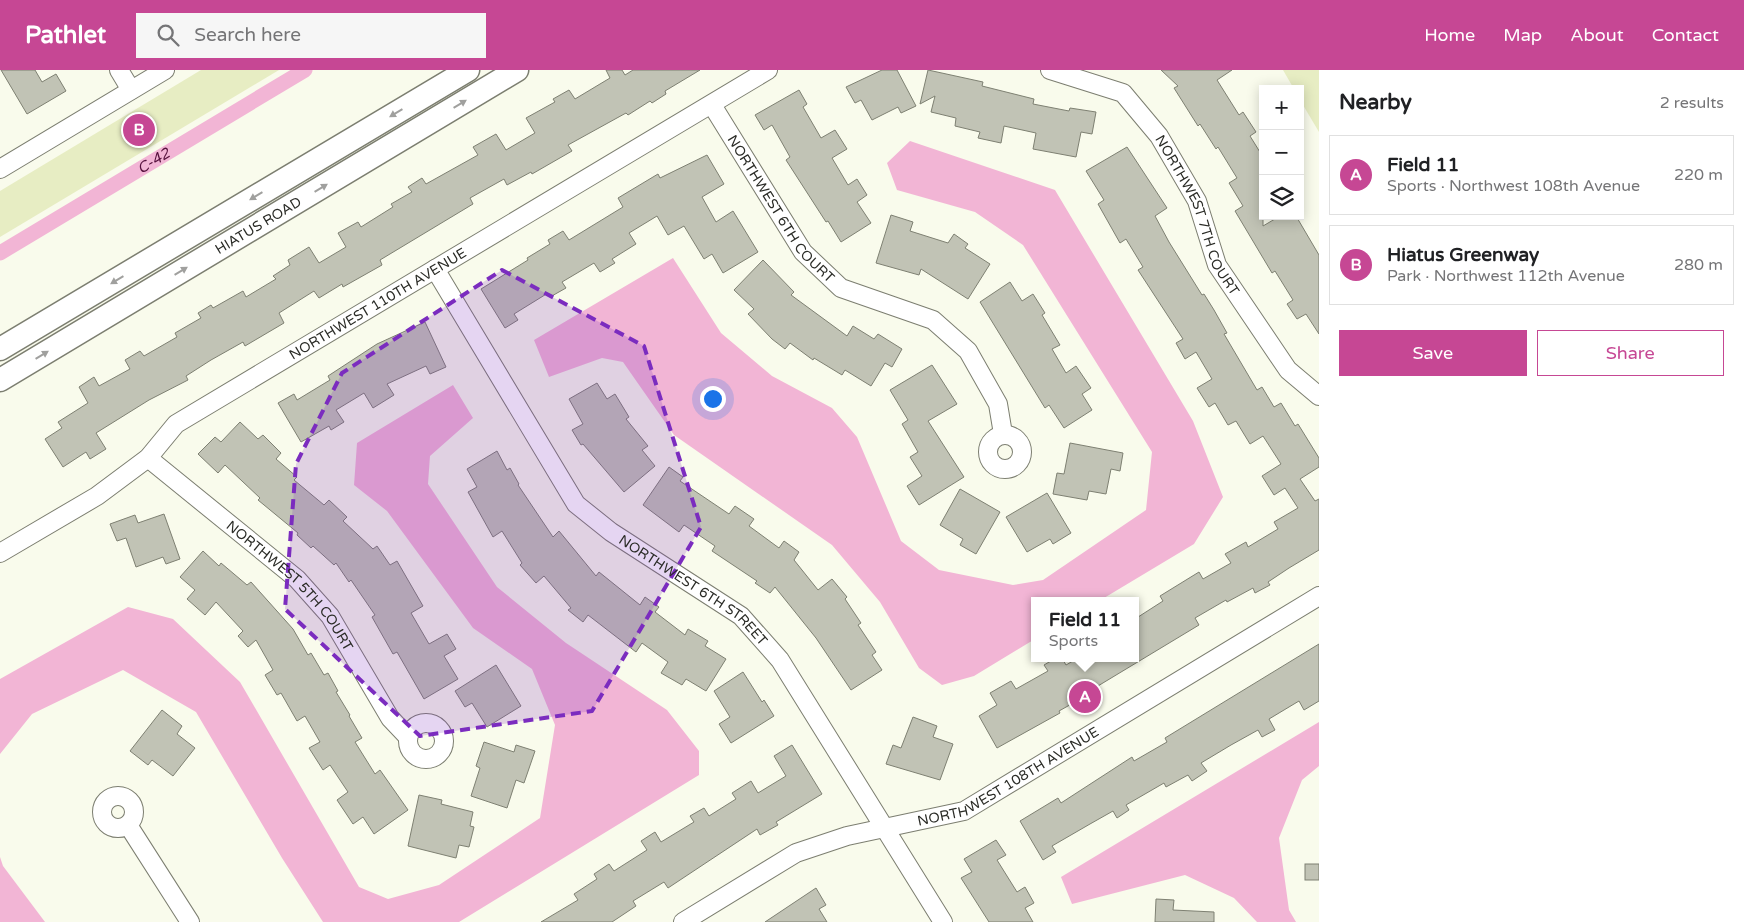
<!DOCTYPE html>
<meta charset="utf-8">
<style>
:root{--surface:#fff;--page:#f6f6f6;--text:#202124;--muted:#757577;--line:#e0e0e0;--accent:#c64794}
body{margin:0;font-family:"Varela Round",sans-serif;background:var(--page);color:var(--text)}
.controls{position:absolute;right:15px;top:15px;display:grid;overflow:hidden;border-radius:0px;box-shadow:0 2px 12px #0003}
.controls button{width:45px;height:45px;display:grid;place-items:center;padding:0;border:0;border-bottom:1px solid var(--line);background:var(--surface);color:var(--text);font:25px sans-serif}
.you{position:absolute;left:712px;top:328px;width:18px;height:18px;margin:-12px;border:4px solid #fff;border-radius:50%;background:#1a73e8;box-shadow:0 0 0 8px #1a73e833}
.badge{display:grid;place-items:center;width:32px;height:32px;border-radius:50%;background:var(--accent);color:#fff;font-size:16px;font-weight:700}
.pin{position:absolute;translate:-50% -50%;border:2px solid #fff;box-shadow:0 1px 5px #0006}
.popup{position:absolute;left:1031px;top:527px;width:108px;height:65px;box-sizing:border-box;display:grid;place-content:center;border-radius:0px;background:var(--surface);filter:drop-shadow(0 1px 4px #0005);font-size:16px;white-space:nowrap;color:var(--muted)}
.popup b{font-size:19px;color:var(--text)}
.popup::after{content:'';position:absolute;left:50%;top:100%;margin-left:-10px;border:10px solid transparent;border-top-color:var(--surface)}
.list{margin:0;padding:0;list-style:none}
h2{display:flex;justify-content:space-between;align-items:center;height:65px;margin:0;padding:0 20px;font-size:21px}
h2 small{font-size:16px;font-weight:400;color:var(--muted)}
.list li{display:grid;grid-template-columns:32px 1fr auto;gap:15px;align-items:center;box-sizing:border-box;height:80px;margin:0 10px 10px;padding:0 10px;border:1px solid var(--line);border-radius:0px}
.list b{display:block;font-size:19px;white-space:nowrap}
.list p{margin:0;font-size:16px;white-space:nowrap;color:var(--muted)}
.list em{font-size:16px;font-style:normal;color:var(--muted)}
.actions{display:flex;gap:10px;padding:15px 20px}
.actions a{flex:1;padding:11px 0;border:1px solid var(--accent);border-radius:0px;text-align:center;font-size:18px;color:var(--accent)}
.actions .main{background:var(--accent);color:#fff}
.icon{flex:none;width:28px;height:28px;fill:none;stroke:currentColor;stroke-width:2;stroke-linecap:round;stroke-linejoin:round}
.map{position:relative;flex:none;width:1319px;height:852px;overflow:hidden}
header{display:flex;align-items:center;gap:30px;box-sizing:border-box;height:70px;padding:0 25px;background:var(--accent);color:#fff}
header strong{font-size:24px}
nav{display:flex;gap:28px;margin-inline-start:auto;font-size:18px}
.search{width:350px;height:45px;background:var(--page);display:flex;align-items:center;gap:12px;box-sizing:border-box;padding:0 18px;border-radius:0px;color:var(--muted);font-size:19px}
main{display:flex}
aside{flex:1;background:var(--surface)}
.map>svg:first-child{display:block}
.green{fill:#e7edc3}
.water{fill:#f2b5d5}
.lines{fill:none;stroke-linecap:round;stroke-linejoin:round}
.canal{stroke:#f2b5d5;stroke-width:15}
.building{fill:#c1c3b5;stroke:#7e8072}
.minor-casing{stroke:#7c7e70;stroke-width:20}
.major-casing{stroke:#7c7e70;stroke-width:25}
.minor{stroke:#fff;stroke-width:18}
.major{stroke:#fff;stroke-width:22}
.oneway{fill:#a0a09e}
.marked{fill:#7b2cbf;fill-opacity:0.2;stroke:#7b2cbf;stroke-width:4;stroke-dasharray:10 6;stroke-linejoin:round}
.labels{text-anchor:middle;stroke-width:5;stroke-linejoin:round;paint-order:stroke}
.street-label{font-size:14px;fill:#2b2c27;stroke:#f9fbec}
.water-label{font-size:15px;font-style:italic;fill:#56113d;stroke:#f9fbec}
</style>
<header>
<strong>Pathlet</strong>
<div class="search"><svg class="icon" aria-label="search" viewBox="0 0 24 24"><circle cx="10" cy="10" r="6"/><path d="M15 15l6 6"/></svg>Search here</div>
<nav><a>Home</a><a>Map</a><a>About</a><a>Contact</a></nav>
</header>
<main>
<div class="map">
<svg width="1319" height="852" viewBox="0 0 1319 852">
<rect width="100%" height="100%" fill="#f9fbec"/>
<g class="green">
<path d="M201,0H279L0,167V121Z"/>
<path d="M1283,0H1319V62L1300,30V19H1294Z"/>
</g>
<g class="water">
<path d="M910,71L1055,120L1193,351L1223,427L1194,474L1099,531H1035V569L974,606L942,615L919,598L880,532L832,475L674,365L623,292L602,288L549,307L534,270L673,188L721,263L772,306L832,338L857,367L901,471L939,500L1013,515L1043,510L1146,440L1152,382L1023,175L975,142L897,120L887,93Z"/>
<path d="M453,315L473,348L430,386L428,414L497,517L566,573L667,640L699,681V705L459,852H323L282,788L196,642L123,600L32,644L0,684V609L128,537L173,549L240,612L359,817L388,829L439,815L540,748L555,655L532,599L473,558L387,441L354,415L357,373Z"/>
<path d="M1319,652V696L1302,710L1279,768L1289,840L1296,852H1257L1234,828L1185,805L1072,834L1061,807Z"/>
<path d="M0,787L3,796L45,852H0Z"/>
</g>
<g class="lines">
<path class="canal" id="s1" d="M0,183L305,0"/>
</g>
<g class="building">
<path d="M1,0H35L42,12L56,4L66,21L27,44Z"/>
<path d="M606,0H622L625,5L633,0H700L665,21L666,24L652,33L650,31L628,45L626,43L568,75L572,81L532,104L531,102L507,115L504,109L470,128L473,134L380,190L382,195L343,217L342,214L319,228L314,221L279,243L284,253L245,276L243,272L211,290L186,306L188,310L149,330L96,363L106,379L90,389L86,382L63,397L45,369L62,358L58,352L88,333L79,317L94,307L99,316L130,299L125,290L140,281L144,286L177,267L175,263L201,248L198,243L211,235L213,238L243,221L246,227L276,209L273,206L290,195L288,190L309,177L319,193L346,177L338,163L358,152L361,157L393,137L391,134L412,122L408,117L422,108L426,114L478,85L473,77L496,64L506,80L535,63L526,48L555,32L553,29L569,20L575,29L610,8Z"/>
<path d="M882,0H897L916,36L901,43L898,37L872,50L861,30L855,33L846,17Z"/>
<path d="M928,0L983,12L982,16L1034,29L1033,34L1069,41L1070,38L1096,42L1092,64L1081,62L1076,87L1033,79L1036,63L1004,56L1001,73L978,68L980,62L955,56L956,48L931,42L935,26L920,34Z"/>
<path d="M1161,0H1232L1217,10L1239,45L1243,42L1256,62L1250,66L1263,87V156L1280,146H1296L1319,185V264L1306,244L1297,249L1287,234L1293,230L1275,201L1272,203L1235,141L1243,136L1229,113L1237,108L1218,77L1216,79L1200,54L1198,56L1174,18L1178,16Z"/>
<path d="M799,20L807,34L803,37L821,68L835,60L847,79L832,88L848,115L857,109L867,125L857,132L871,153L841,172L828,151L826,152L786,90L790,87L772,55L764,60L755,45Z"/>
<path d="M1127,77L1167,138L1155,146L1169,172L1202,225L1204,224L1214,240L1227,263L1224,264L1257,320L1262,317L1274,337L1281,333L1295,356L1298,354L1319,388V397L1300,409L1315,431L1319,429V480L1289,498L1268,512L1270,515L1255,523L1253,518L1227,532L1226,530L1195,548L1199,555L1083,625L1084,627L1059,641L1060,643L997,678L979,646L997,635L990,623L1011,611L1016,619L1048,601L1044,595L1056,588H1062L1066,595L1078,588H1135V549L1163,531L1160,526L1199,502L1203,509L1231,493L1225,484L1246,472L1248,477L1278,459L1274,452L1298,438L1285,418L1274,425L1262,406L1281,394L1263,366L1250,374L1236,351L1228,355L1215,333L1209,337L1197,318L1212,309L1196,282L1185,289L1176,273L1183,269L1138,200L1143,197L1126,169L1120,173L1098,134L1104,130L1086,101Z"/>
<path d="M707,85L724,114L702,127L716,152L733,141L758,182L723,203L712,184L704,189L684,156L668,165L657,146L629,163L636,174L612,189L615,193L600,202L594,193L562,212L566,218L550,227L548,223L514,244L518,250L505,258L481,219L528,190L527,188L550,174L548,170L563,161L569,170L623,137L618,128L658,104L660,108Z"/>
<path d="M891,145L913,152L910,161L948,173L954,164L968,174L965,178L990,194L968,229L921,199L919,205L876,193Z"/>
<path d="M763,190L794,222L791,225L847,266L853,256L874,269L878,264L902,279L892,297L885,293L871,316L845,300L842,305L814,288L813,290L790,273L785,279L772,269L748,244L754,239L734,220Z"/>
<path d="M1010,212L1022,231L1033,224L1045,243L1042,245L1060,275L1052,279L1066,303L1076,296L1091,318L1082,324L1092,340L1064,358L1049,335L1045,338L980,232Z"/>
<path d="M425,252L446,297L430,304L426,296L387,314L394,325L373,338L364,323L336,340L344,352L331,360L329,356L301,372L278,333L294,324L297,330L330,310L328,306L377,274Z"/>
<path d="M932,295L957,334L928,351L964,407L919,435L907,416L922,406L910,387L918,382L902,354L908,350L890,320Z"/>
<path d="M597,313L607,329L615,324L629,347L626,349L648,376L642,380L655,396L624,422L583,374L581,375L572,360L583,354L569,329Z"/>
<path d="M240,352L258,369L263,365L281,383L276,389L297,407L294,410L324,435L329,430L347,447L343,451L373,479L377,476L390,495L397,491L423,536L411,543L429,574L447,564L456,579L444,586L458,609L424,629L397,582L393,584L372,547L375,545L351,510L349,512L336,493L334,495L313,476L311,478L297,465L298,463L258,430L260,428L225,395L218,403L198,384L215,367L221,372Z"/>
<path d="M1070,373L1123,383L1120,401L1111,399L1106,424L1089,421L1087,430L1053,424L1057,403L1064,404Z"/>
<path d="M497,381L507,400L510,398L519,414L518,415L553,467L559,461L596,506L599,502L640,535L645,527L659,537L655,542L685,565L688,559L708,571L705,576L726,589L706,621L686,609L682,615L661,603L668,592L642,573L636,582L588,545L583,552L568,540L571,538L544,506L536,513L520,495L522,493L502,461L493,467L468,422L477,417L467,399Z"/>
<path d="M669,397L683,407L680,411L729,444L735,436L754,449L749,456L779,478L784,471L799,482L794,490L818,520L832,509L847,527L845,529L861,553L858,555L876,582L872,585L882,600L851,620L816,568L775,517L770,523L755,513L757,511L712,481L715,476L684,455L679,462L643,435Z"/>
<path d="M960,419L1000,442L976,484L960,475L963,469L940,455Z"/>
<path d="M1047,423L1071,463L1053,474L1050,469L1027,482L1006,447Z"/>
<path d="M164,444L180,489L166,494L163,487L136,497L126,468L117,471L110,454L135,445L138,453Z"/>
<path d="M203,481L219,496L221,493L247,515L251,512L293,559L308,585L311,583L324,605L328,603L338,621L336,622L350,645L349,646L362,668L355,672L375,704L380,700L408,740L374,764L363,747L353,754L337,730L348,722L330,695L323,700L309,678L320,672L305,646L297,651L281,623L277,625L265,605L273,600L256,570L248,577L238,566L243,561L216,532L205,545L187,529L195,520L180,507Z"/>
<path d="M1319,574V631L1304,640L1299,631L1269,649L1275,660L1262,667L1258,660L1231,675L1201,693L1207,701L1192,711L1188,705L1166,717L1164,713L1126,735L1129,740L1117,748L1113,741L1090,754L1052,776L1056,782L1043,790L1020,751L1058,728L1061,733L1132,687L1134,691L1167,672L1165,668Z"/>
<path d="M496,595L521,636L487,657L472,633L465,637L455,621Z"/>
<path d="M743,602L762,632L764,630L774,646L731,673L719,654L730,647L714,621Z"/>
<path d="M162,640L182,656L177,664L195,678L173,706L152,690L148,695L130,681Z"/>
<path d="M913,647L937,656L933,667L953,674L940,710L886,694L893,675L901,678Z"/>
<path d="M484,672L514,682L516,675L535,681L524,713L516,710L507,738L471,726L480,698L476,696Z"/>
<path d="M792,675L822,724L776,752L778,755L760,765L757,759L668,818L664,812L633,831L636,836L612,852H541L578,830L574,824L597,809L594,804L609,794L614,801L647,780L641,771L655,762L661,772L694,752L690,746L704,738L709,746L736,729L732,723L751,711L758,723L786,706L774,686Z"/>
<path d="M419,725L442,730L441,734L473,742L470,756L474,757L469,777L459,775L456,788L408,776Z"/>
<path d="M996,770L1006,785L997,790L1017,822L1025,817L1034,833L1025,838L1033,852H989L961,808L972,802L964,789Z"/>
<rect x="1305" y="794" width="14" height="16"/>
<path d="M816,818L826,835L819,839L827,852H765Z"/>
<path d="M1156,829L1174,830L1173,840L1214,842V852H1155Z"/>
</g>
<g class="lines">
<defs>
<g id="minor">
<path d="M119,0L131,20"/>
<path id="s2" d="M1050,0L1123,23L1159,66L1197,131L1217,195L1288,300L1319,326"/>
<path id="s3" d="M712,35L803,182L841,218L933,250L968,281L998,334L1003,364"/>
<path d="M0,99L165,0"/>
<path id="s4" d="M435,199L576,434L611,462L741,546L780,590L943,852"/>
<circle cx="1005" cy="382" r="17"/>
<path id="s5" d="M148,388L297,509L330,546L390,648L408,667"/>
<path id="s6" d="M0,483L97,426L148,388L176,354L768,0"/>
<circle cx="426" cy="671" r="18"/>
<circle cx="118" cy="742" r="16"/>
<path d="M128,755L190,852"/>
<path id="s7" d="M683,852L796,783L847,766L964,741L1319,526"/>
</g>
<g id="major">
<path d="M0,279L468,0"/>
<path id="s8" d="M0,310L517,0"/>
</g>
</defs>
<use href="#minor" class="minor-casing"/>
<use href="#major" class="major-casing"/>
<use href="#minor" class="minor"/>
<use href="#major" class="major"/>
</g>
<defs><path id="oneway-solid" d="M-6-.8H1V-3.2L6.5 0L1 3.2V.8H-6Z" transform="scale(1.25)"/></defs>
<g class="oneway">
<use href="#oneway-solid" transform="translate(460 34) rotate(-31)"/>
<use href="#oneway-solid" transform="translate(396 43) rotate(149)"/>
<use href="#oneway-solid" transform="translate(321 118) rotate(-31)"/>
<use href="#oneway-solid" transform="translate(256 126) rotate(149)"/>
<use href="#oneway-solid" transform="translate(181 201) rotate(-31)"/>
<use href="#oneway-solid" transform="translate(117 210) rotate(149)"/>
<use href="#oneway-solid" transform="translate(42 285) rotate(-31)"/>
</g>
<path class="marked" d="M502,200L644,276L701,457L592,641L420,666L285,539L296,394L342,303Z"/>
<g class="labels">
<g class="street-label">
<text dy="5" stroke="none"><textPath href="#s3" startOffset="125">NORTHWEST 6TH COURT</textPath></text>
<text dy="5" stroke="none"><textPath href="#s2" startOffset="221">NORTHWEST 7TH COURT</textPath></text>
<text dy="5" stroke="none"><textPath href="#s8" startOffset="301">HIATUS ROAD</textPath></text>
<text dy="5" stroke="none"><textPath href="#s6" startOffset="455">NORTHWEST 110TH AVENUE</textPath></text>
<text dy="5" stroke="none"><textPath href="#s5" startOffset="192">NORTHWEST 5TH COURT</textPath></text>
<text dy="5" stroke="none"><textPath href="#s4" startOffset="420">NORTHWEST 6TH STREET</textPath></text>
<text dy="5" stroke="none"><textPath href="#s7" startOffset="360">NORTHWEST 108TH AVENUE</textPath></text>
</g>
<g class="water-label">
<text dy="5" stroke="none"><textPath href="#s1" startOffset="179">C-42</textPath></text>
</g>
</g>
</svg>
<div class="controls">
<button>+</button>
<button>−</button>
<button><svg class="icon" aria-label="layers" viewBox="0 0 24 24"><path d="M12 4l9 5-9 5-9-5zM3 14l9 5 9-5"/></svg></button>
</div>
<div class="you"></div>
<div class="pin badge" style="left:1085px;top:627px">A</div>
<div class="popup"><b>Field 11</b>Sports</div>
<div class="pin badge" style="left:139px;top:60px">B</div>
</div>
<aside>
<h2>Nearby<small>2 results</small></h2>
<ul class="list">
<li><span class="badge">A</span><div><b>Field 11</b><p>Sports · Northwest 108th Avenue</p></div><em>220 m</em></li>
<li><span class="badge">B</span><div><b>Hiatus Greenway</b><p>Park · Northwest 112th Avenue</p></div><em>280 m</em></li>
</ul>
<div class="actions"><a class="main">Save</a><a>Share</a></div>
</aside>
</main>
